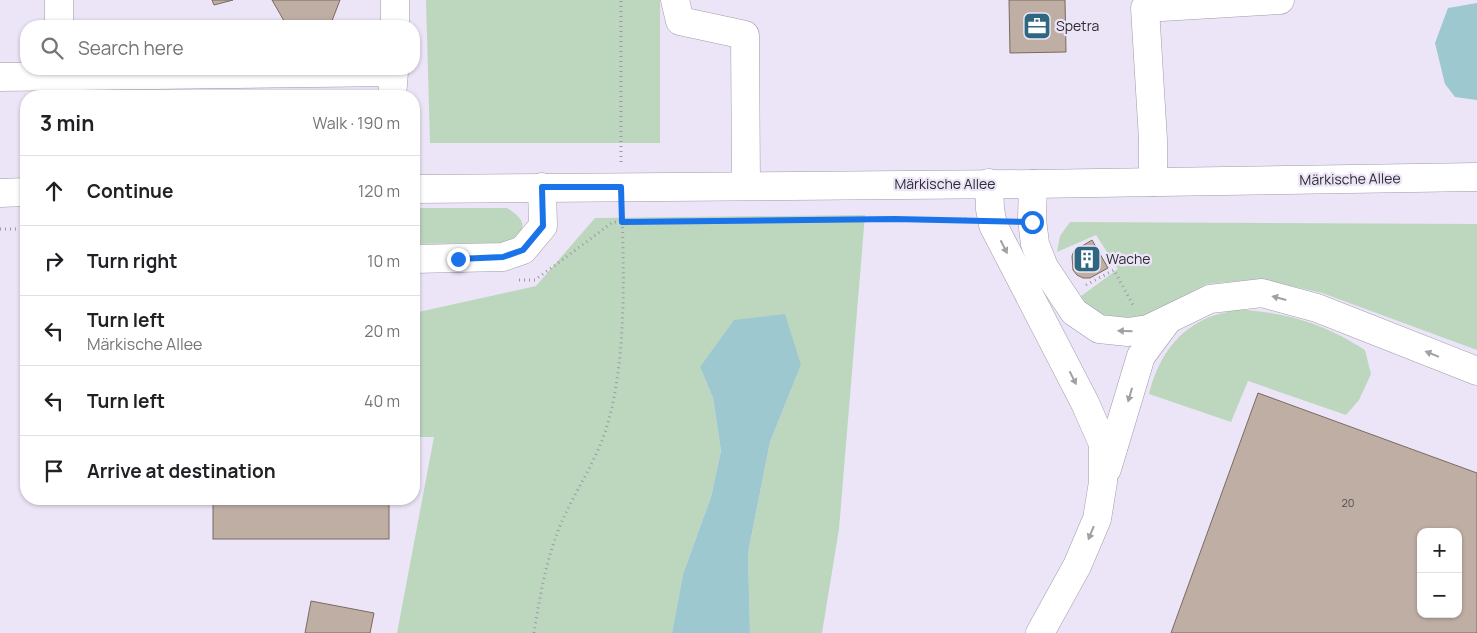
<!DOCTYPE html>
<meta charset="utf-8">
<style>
:root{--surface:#fff;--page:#f6f6f6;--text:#202124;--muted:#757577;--line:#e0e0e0}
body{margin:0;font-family:Manrope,sans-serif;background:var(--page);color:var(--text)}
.controls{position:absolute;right:15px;bottom:15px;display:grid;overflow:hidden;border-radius:10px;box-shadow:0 1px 4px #0004}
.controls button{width:45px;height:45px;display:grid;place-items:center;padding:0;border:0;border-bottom:1px solid var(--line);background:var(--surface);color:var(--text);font:25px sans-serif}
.stop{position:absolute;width:15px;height:15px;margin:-11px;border:4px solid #1a73e8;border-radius:50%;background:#fff}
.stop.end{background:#1a73e8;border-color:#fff;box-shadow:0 1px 5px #0008}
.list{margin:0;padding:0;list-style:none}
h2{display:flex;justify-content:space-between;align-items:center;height:65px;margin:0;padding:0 20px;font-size:21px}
h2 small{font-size:16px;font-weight:400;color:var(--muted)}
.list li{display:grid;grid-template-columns:32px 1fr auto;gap:15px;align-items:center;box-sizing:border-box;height:70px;padding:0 20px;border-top:1px solid var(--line)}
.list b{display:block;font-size:19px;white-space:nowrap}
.list p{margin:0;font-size:16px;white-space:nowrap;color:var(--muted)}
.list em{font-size:16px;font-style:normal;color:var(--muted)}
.icon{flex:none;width:28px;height:28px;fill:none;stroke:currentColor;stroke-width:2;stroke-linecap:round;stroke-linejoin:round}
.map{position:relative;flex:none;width:1477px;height:633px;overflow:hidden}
.search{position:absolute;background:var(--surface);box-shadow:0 1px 4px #0004;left:20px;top:20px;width:400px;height:55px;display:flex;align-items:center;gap:12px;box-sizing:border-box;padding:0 18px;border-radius:20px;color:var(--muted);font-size:19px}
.panel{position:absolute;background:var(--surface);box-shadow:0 1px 4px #0004;left:20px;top:90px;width:400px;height:415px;border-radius:20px}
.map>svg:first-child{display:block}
.green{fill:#bdd7bf}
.water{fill:#9ec8cf}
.building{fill:#bfaea4;stroke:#796a60;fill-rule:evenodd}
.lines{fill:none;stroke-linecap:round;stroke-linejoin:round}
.minor-casing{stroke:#a09aaa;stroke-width:29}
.path{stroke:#9d98a5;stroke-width:3;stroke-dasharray:1 4;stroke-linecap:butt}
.minor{stroke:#fff;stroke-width:28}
.oneway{fill:#a1a0a3}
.route{stroke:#1a73e8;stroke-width:6}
.labels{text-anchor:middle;stroke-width:4.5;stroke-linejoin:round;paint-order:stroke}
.number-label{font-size:11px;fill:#524c4e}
.poi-label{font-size:14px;fill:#2e2b32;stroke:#ece5f7;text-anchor:start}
.street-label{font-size:14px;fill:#2e2b32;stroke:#ece5f7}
</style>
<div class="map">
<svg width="1477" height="633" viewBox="0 0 1477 633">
<rect width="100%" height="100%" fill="#ece5f7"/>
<g class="green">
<path d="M426,0H660V143H430Z"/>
<path d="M414,208H507C545,231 504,244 482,251L481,243L414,244Z"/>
<path d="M865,215L839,529L822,633H750L748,553L770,442L801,365L700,367L713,398L721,451L711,497L683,574L672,633H397L434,437H414V313L536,286L595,218Z"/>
<path d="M1070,222L1477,224V350L1322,293L1260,279L1207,284L1142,318L1115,320L1092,311L1077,299L1118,269L1096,235L1057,252L1060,236Z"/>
<path d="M1238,309C1290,314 1321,322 1365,350L1371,374L1359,400L1346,415L1248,381L1231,422L1149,394C1157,362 1173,334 1205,319C1215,314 1228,312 1238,309Z"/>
</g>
<g class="water">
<path d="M1477,3V100L1455,97L1445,84L1435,43L1448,8Z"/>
<path d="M785,314L801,365L770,442L748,553L750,633H672L683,574L711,497L721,451L713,398L700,367L734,320Z"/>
</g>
<g class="building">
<path d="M212,0H233L214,5Z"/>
<path d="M272,0H340L330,26H287Z"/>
<path d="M1009,0H1065L1066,52L1010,53Z"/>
<path d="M1092,240L1108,268L1090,278H1083L1077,275L1073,270L1072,256L1074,251Z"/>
<path d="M1258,393L1477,473V633H1171ZM1421,532H1458V614H1421Z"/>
<rect x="213" y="499" width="176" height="40"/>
<path d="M311,601L374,613L370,633H305Z"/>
</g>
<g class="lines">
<defs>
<g id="minor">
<path d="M59,0V26"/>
<path d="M675,0L680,21L745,35L746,186"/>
<path d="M395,26V0"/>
<path d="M0,77L394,72L392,96"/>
<path d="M1153,182V140L1145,8L1280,0"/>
<path d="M989,183L990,209L993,225L1085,403L1103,444V482L1097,519L1077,566L1040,633"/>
<path d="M1033,184L1032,219L1035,244L1044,267L1074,312L1099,329L1128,332L1148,329L1210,299L1262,293L1317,308L1477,371"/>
<path d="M414,189L1033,184L1477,177"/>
<path d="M0,193L26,192"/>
<path d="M414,259L503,257L523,250L543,226L542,187"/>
<path d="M1107,469L1141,356L1167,321"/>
</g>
</defs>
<use href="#minor" class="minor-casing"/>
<g class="path">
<path d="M621,162V0"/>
<path d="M0,229H26"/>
<path d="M519,280H535L613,222L966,219"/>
<path d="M1086,285L1114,270L1133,305"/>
<path d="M534,633C540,595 547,554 563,519C578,486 600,455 609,419C626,354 624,278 622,211"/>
</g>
<use href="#minor" class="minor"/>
</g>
<defs><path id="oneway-solid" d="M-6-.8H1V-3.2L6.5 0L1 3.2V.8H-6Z" transform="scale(1.25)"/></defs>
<g class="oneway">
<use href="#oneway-solid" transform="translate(1004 247) rotate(63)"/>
<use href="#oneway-solid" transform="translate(1279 298) rotate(-165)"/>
<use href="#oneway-solid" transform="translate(1125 331) rotate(-179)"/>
<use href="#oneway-solid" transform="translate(1432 354) rotate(-158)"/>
<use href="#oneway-solid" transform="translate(1073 378) rotate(63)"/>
<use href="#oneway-solid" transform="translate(1130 395) rotate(106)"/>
<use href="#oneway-solid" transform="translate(1091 533) rotate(112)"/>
</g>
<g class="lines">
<path class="route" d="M458,259L503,257L523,250L543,226L542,187H621L622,222L895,219L1032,222"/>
</g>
<defs>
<symbol id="office-square" viewBox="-11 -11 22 22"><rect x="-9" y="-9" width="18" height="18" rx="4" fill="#2f6781" stroke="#ece5f7"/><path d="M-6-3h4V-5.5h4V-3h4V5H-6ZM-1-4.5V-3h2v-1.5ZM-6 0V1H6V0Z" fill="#fff"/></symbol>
<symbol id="building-square" viewBox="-11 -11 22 22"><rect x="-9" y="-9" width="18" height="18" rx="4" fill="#2f6781" stroke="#ece5f7"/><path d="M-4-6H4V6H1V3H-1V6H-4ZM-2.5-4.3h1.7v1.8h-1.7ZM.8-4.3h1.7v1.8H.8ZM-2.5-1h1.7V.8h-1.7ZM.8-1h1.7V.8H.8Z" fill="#fff"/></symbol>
</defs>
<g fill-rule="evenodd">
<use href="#office-square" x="1021" y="10" width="32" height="32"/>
<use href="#building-square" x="1071" y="243" width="32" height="32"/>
</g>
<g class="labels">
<g class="number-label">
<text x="1348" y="507">20</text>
</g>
<g class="poi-label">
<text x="1056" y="31">Spetra</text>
<text x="1106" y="264">Wache</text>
</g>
<g class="street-label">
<text transform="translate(1350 179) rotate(-1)" y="5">Märkische Allee</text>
<text x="945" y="189">Märkische Allee</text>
</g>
</g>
</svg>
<div class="controls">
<button>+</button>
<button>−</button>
</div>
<div class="stop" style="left:1032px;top:222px"></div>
<div class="stop end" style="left:458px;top:259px"></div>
<div class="search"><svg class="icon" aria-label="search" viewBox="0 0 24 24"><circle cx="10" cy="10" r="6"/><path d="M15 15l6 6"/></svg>Search here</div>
<section class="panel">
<h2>3 min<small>Walk · 190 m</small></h2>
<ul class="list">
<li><svg class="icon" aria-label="ahead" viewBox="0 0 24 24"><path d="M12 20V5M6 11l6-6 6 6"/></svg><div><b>Continue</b></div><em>120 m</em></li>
<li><svg class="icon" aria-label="right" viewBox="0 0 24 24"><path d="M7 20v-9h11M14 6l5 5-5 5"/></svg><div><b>Turn right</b></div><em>10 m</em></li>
<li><svg class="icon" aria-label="left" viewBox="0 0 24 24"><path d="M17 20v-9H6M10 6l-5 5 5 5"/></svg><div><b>Turn left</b><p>Märkische Allee</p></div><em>20 m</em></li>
<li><svg class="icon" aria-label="left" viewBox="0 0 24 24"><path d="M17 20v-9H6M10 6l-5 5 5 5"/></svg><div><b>Turn left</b></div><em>40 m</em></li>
<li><svg class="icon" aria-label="arrive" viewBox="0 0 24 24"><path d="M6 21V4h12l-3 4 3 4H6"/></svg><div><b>Arrive at destination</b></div></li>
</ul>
</section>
</div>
